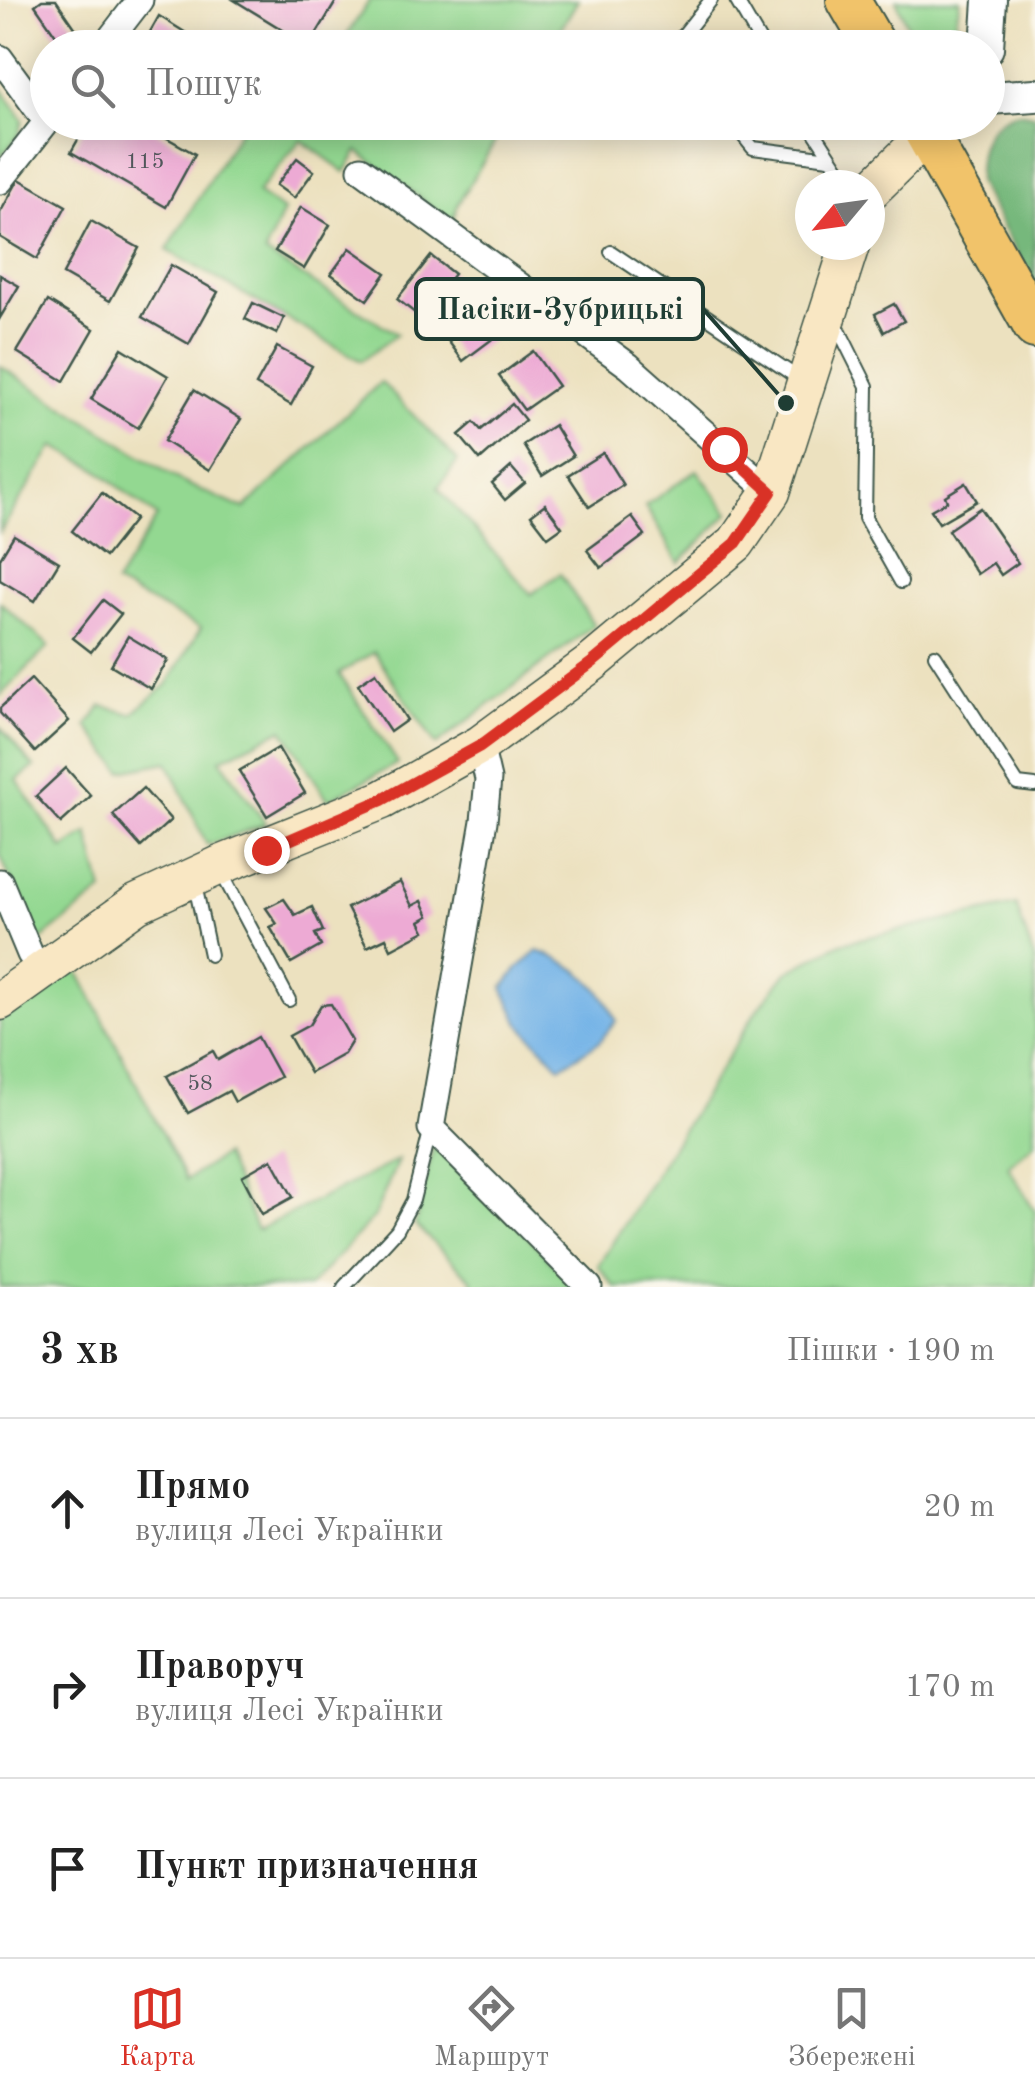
<!DOCTYPE html>
<html lang="uk">
<meta charset="utf-8">
<style>
:root{--surface:#fff;--page:#f6f6f6;--text:#222;--muted:#767676;--line:#e0e0e0;--accent:#d93025}
body{margin:0;font-family:"Old Standard TT",serif;background:var(--page);color:var(--text)}
.compass{position:absolute;left:795px;top:170px;width:90px;height:90px;border-radius:50%;background:var(--surface);box-shadow:0 5px 25px #0003;rotate:241deg}
.stop{position:absolute;width:30px;height:30px;margin:-22px;border:8px solid #d93025;border-radius:50%;background:#fff}
.stop.end{background:#d93025;border-color:#fff;box-shadow:0 2px 10px #0008}
.list{margin:0;padding:0;list-style:none}
h2{display:flex;justify-content:space-between;align-items:center;height:130px;margin:0;padding:0 40px;font-size:42px}
h2 small{font-size:32px;font-weight:400;color:var(--muted)}
.list li{display:grid;grid-template-columns:65px 1fr auto;gap:30px;align-items:center;box-sizing:border-box;height:180px;padding:0 40px;border-top:2px solid var(--line)}
.list b{display:block;font-size:38px;white-space:nowrap}
.list p{margin:0;font-size:32px;white-space:nowrap;color:var(--muted)}
.list em{font-size:32px;font-style:normal;color:var(--muted)}
.icon{flex:none;width:55px;height:55px;fill:none;stroke:currentColor;stroke-width:2;stroke-linecap:round;stroke-linejoin:round}
.map{position:relative;flex:none;width:1035px;height:1287px;overflow:hidden}
.search{position:absolute;background:var(--surface);box-shadow:0 5px 25px #0003;left:30px;right:30px;top:30px;height:110px;display:flex;align-items:center;gap:25px;box-sizing:border-box;padding:0 35px;border-radius:55px;color:var(--muted);font-size:38px}
.sheet{height:670px;background:var(--surface)}
nav{display:flex;justify-content:space-around;align-items:center;box-sizing:border-box;height:140px;border-top:2px solid var(--line);background:var(--surface);font-size:28px;color:var(--muted)}
nav a{display:grid;justify-items:center;gap:5px}
nav .on{color:var(--accent)}
.map>svg:first-child{display:block}
.green{fill:#93d891;stroke:#598a62;stroke-width:2.5}
.forest{fill:#76b87b;stroke:#4a7a58;stroke-width:2.5}
.water{fill:#73b3e7;stroke:#49788e;stroke-width:2.5}
.building{fill:#edaad4}
.lines{fill:none;stroke-linecap:round;stroke-linejoin:round}
.service-casing{stroke:#3e5649;stroke-width:16}
.minor-casing{stroke:#3e5649;stroke-width:29}
.tertiary-casing{stroke:#3e5649;stroke-width:36}
.secondary-casing{stroke:#3e5649;stroke-width:41}
.trunk-casing{stroke:#3e5649;stroke-width:46}
.service{stroke:#fff;stroke-width:12}
.minor{stroke:#fff;stroke-width:25}
.tertiary{stroke:#fff;stroke-width:32}
.secondary{stroke:#f9e7c3;stroke-width:38}
.trunk{stroke:#f1c36a;stroke-width:42}
.route{stroke:#d93025;stroke-width:12}
.labels{text-anchor:middle;stroke-width:9;stroke-linejoin:round;paint-order:stroke}
.number-label{font-size:22px;fill:#52585c}
.leader{fill:none;stroke:#1f3d34;stroke-width:4}
.callout-dot{fill:#1f3d34;stroke:#fbf7ec;stroke-width:4}
.callout{fill:#fbf7ec;stroke:#1f3d34;stroke-width:4}
.callout-label{font-size:30px;text-anchor:middle;font-weight:bold;fill:#1f3d34}
</style>
<div class="map">
<svg width="1035" height="1287" viewBox="0 0 1035 1287">
<rect width="100%" height="100%" fill="#fbf7ec"/>
<filter id="ink" filterUnits="userSpaceOnUse"><feTurbulence type="fractalNoise" baseFrequency=".01" numOctaves="2"/><feDisplacementMap in="SourceGraphic" scale="20" xChannelSelector="R" yChannelSelector="G"/><feConvolveMatrix kernelMatrix="1 2 1 2 8 2 1 2 1" color-interpolation-filters="sRGB"/></filter>
<filter id="wash" filterUnits="userSpaceOnUse"><feTurbulence type="fractalNoise" baseFrequency=".0048" numOctaves="4" result="noise"/><feDisplacementMap in="SourceGraphic" scale="40" xChannelSelector="R" yChannelSelector="G"/><feGaussianBlur stdDeviation="2.25" result="paint"/><feColorMatrix in="noise" values="0 0 0 0 0 0 0 0 0 0 0 0 0 0 0 0 0 1.4 0 .05"/><feComposite in="paint" operator="in"/></filter>
<g filter="url(#wash)">
<rect width="100%" height="100%" fill="#ece1bf"/>
<g class="green">
<path d="M370,0H578L550,47H339Z"/>
<path d="M896,0H960L951,47H917Z"/>
<path d="M0,86L23,120L19,135L0,158Z"/>
<path d="M244,123H506L459,202L452,222L358,151L345,172L301,140L257,193L283,211L265,253L397,334L361,361L167,250Z"/>
<path d="M0,366L184,483L244,509L381,382L458,461L438,488L531,594L560,574L594,625L436,745L374,652L339,674L398,763L328,800L283,729L220,759L266,824L207,845L168,762L122,771L87,726L102,706L132,714L167,685L201,628L115,584L157,517L95,468L54,446L0,532Z"/>
<path d="M697,470L729,513L679,563L645,506Z"/>
<path d="M0,602L49,646L0,696Z"/>
<path d="M0,727L34,767L17,780L63,849L88,833L103,891L37,943L0,855Z"/>
<path d="M1016,905L1035,962V1143L1008,1166L1035,1211V1287H615L598,1266L755,1013L787,972L841,943Z"/>
<path d="M72,959L186,1180L224,1155L257,1230L398,1160L374,1217L309,1287H0V1011Z"/>
<path d="M435,1140L576,1287H470L473,1281L415,1225Z"/>
</g>
<path class="forest" d="M1018,112L1035,115V287L978,183C977,150 984,120 1018,112Z"/>
<path class="water" d="M538,951C574,963 603,984 616,1021L599,1042L560,1067L520,1024L503,988L519,967Z"/>
<g id="blocks">
<g class="building">
<path d="M42,0H56L76,29L60,41L35,5Z"/>
<path d="M234,0H337L309,46Z"/>
<path d="M159,16L183,31L210,48H141Z"/>
<path d="M88,122H139L195,154L166,207L71,152Z"/>
<path d="M297,158L314,171L294,198L276,185Z"/>
<path d="M19,179L66,206L37,259L0,237V213Z"/>
<path d="M301,207L330,225L304,269L275,251Z"/>
<path d="M91,221L139,248L110,301L63,274Z"/>
<path d="M350,248L386,273L367,300L331,274Z"/>
<path d="M431,256L454,274L420,317L397,299Z"/>
<path d="M171,265L218,292L189,344L142,317Z"/>
<path d="M0,275L19,286L0,318Z"/>
<path d="M474,300L499,334L463,361L438,327Z"/>
<path d="M48,301L94,329L64,381L17,352Z"/>
<path d="M253,303L284,318L277,334L245,319Z"/>
<path d="M894,304L904,321L884,332L875,314Z"/>
<path d="M277,347L312,366L291,405L256,385Z"/>
<path d="M122,348L168,376L138,428L91,399Z"/>
<path d="M533,351L558,386L524,410L499,376Z"/>
<path d="M194,390L241,419L210,470L164,441Z"/>
<path d="M512,404L525,420L480,460L459,435L474,422L481,430Z"/>
<path d="M554,425L573,456L542,476L523,445Z"/>
<path d="M603,453L623,485L589,507L568,475Z"/>
<path d="M511,467L525,483L505,500L492,484Z"/>
<path d="M966,483L977,501L939,523L931,510L947,501L945,496Z"/>
<path d="M102,493L135,519L105,557L72,531Z"/>
<path d="M545,504L562,527L548,537L531,515Z"/>
<path d="M980,508L1018,563L1001,575L993,563L977,574L948,530Z"/>
<path d="M632,517L645,535L601,568L587,550Z"/>
<path d="M14,535L59,562L35,601L0,580V558Z"/>
<path d="M103,600L121,614L91,652L73,638Z"/>
<path d="M128,636L168,660L151,689L111,665Z"/>
<path d="M376,672L407,720L390,732L358,684Z"/>
<path d="M31,679L69,721L35,752L0,713V708Z"/>
<path d="M278,748L305,793L267,816L239,771Z"/>
<path d="M66,768L91,796L61,823L36,796Z"/>
<path d="M143,788L171,820L141,847L113,815Z"/>
<path d="M400,882L412,906L422,901L429,916L420,921L425,931L391,949L386,938L367,947L347,908Z"/>
<path d="M284,899L295,915L312,907L323,931L315,934L321,946L291,963L270,927L277,924L266,908Z"/>
<path d="M331,1004L352,1041L344,1054L310,1073L289,1036L309,1025L321,1005Z"/>
<path d="M258,1037L280,1077L235,1102L229,1091L188,1113L167,1076L213,1051L218,1060Z"/>
<path d="M272,1159L293,1197L262,1214L242,1176Z"/>
</g>
</g>
</g>
<g filter="url(#ink)">
<use href="#blocks" fill-opacity="0" stroke="#3e5649" stroke-width="2.5"/>
<g class="lines">
<defs>
<g id="service">
<path d="M736,0L764,48"/>
<path d="M673,48L711,0"/>
<path d="M732,122L753,148L829,158"/>
<path d="M808,122L849,185"/>
<path d="M611,252L801,380"/>
<path d="M835,322L867,386L865,518L901,582"/>
<path d="M935,655L1018,784L1035,786"/>
<path d="M219,868L289,1000"/>
<path d="M194,880L210,955"/>
<path d="M344,1287L397,1230L413,1200L431,1128"/>
</g>
<g id="minor">
<path d="M103,48L140,0"/>
<path d="M0,58L46,121"/>
<path d="M361,169L629,366L771,492"/>
<path d="M0,181L48,120"/>
<path d="M480,745L488,779L484,821L431,1128L589,1287"/>
<path d="M0,882L30,954L41,970"/>
</g>
<g id="tertiary">
<path d="M987,48L990,0"/>
<path d="M988,98L1035,95"/>
</g>
<g id="secondary">
<path d="M870,191L927,135"/>
<path d="M0,1001L136,904L218,866L382,800L480,745L593,662L736,543L771,492L850,245"/>
</g>
<g id="trunk">
<path d="M848,0L876,48"/>
<path d="M920,122L1035,327"/>
</g>
</defs>
<use href="#service" class="service-casing"/>
<use href="#minor" class="minor-casing"/>
<use href="#tertiary" class="tertiary-casing"/>
<use href="#secondary" class="secondary-casing"/>
<use href="#trunk" class="trunk-casing"/>
<use href="#service" class="service"/>
<use href="#minor" class="minor"/>
<use href="#tertiary" class="tertiary"/>
<use href="#secondary" class="secondary"/>
<use href="#trunk" class="trunk"/>
</g>
</g>
<g class="lines" filter="url(#ink)">
<path class="route" d="M266,850L382,800L480,746L593,662L736,543L771,492L724,449"/>
</g>
<g class="labels">
<g class="number-label">
<text x="145" y="168">115</text>
<text x="200" y="1090">58</text>
</g>
</g>
<path class="leader" d="M786 403L703 309"/>
<circle class="callout-dot" cx="786" cy="403" r="10"/>
<rect class="callout" x="416" y="279" width="287" height="60" rx="10"/>
<g class="callout-label">
<text x="560" y="319">Пасіки-Зубрицькі</text>
</g>
</svg>
<svg class="compass" viewBox="-18 -18 36 36"><path d="M0-13l5 13h-10z" fill="#e53935"/><path d="M0 13l5-13h-10z" fill="#767676"/></svg>
<div class="stop" style="left:724px;top:449px"></div>
<div class="stop end" style="left:266px;top:850px"></div>
<div class="search"><svg class="icon" aria-label="search" viewBox="0 0 24 24"><circle cx="10" cy="10" r="6"/><path d="M15 15l6 6"/></svg>Пошук</div>
</div>
<section class="sheet">
<h2>3 хв<small>Пішки · 190 m</small></h2>
<ul class="list">
<li><svg class="icon" aria-label="ahead" viewBox="0 0 24 24"><path d="M12 20V5M6 11l6-6 6 6"/></svg><div><b>Прямо</b><p>вулиця Лесі Українки</p></div><em>20 m</em></li>
<li><svg class="icon" aria-label="right" viewBox="0 0 24 24"><path d="M7 20v-9h11M14 6l5 5-5 5"/></svg><div><b>Праворуч</b><p>вулиця Лесі Українки</p></div><em>170 m</em></li>
<li><svg class="icon" aria-label="arrive" viewBox="0 0 24 24"><path d="M6 21V4h12l-3 4 3 4H6"/></svg><div><b>Пункт призначення</b></div></li>
</ul>
</section>
<nav>
<a class="on"><svg class="icon" aria-label="map" viewBox="0 0 24 24"><path d="M3 6l6-2 6 2 6-2v14l-6 2-6-2-6 2zM9 4v14M15 6v14"/></svg>Карта</a>
<a><svg class="icon" aria-label="directions" viewBox="0 0 24 24"><path d="M12 3l9 9-9 9-9-9zM9 14v-3h6M13 9l2 2-2 2"/></svg>Маршрут</a>
<a><svg class="icon" aria-label="saved" viewBox="0 0 24 24"><path d="M7 4h10v16l-5-4-5 4z"/></svg>Збережені</a>
</nav>
